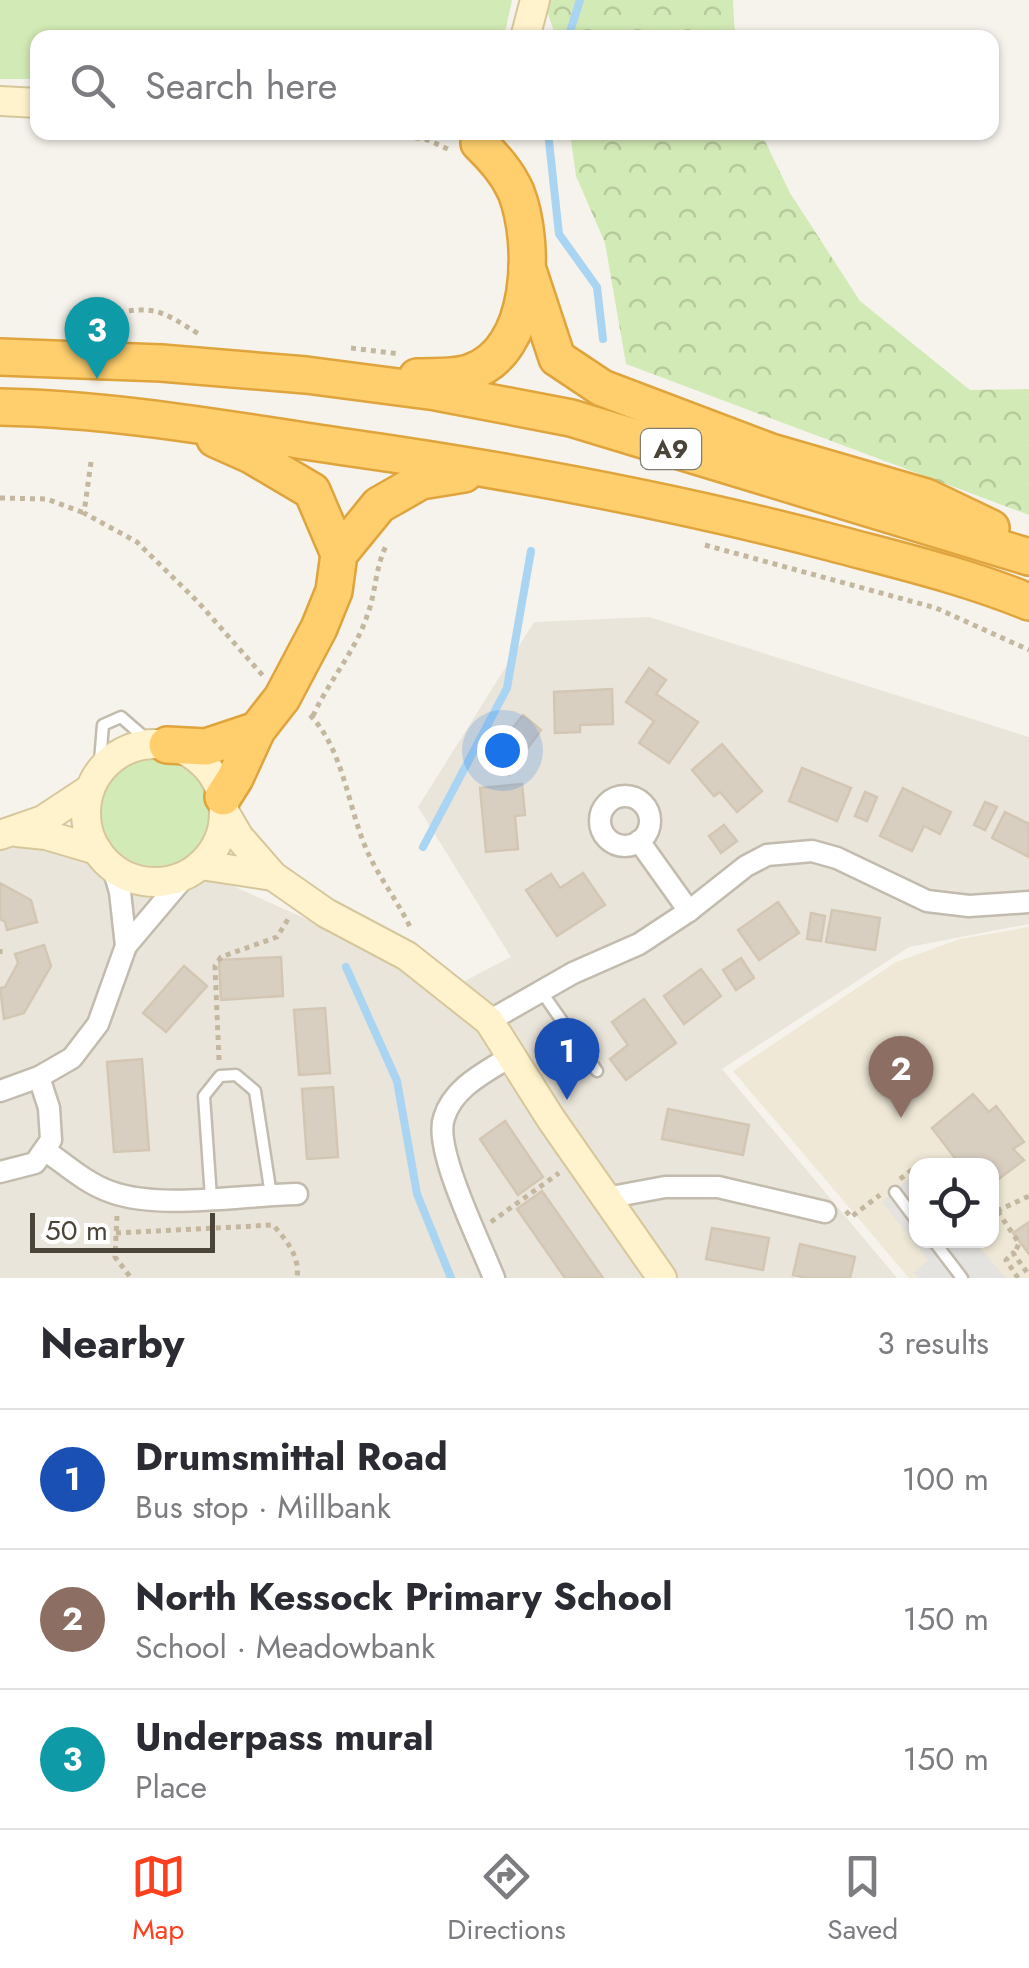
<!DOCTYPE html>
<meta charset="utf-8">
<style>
:root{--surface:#fff;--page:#f2f2f3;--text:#2b2b33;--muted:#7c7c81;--line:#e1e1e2;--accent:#fc3f1d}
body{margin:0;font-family:Jost,sans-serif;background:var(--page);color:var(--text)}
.controls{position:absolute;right:30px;bottom:30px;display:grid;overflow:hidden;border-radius:20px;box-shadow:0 2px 8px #0004}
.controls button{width:90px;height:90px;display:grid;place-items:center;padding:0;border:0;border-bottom:2px solid var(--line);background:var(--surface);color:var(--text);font:50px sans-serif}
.scale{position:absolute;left:30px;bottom:25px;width:185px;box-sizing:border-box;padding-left:10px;border:5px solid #4b4439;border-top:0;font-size:28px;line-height:35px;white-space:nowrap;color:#4b4439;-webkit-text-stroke:8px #fff;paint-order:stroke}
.you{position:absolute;left:502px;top:750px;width:35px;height:35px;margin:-25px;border:8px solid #fff;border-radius:50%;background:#1a73e8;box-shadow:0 0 0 15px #1a73e833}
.badge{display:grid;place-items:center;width:65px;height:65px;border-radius:50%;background:var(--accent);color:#fff;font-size:32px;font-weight:700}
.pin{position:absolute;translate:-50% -82px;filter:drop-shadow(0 2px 5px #0008)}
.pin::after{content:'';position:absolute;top:52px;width:35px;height:30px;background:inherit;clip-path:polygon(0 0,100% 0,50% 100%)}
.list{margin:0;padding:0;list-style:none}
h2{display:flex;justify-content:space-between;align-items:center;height:130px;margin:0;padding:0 40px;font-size:42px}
h2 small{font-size:32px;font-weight:400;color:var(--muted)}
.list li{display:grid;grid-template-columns:65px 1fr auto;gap:30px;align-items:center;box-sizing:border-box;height:140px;padding:0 40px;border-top:2px solid var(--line)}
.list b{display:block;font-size:38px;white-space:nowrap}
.list p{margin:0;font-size:32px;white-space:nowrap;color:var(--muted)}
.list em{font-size:32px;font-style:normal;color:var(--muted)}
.icon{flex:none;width:55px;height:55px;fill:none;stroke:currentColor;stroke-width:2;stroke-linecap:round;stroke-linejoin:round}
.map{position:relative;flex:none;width:1029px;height:1278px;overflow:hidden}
.search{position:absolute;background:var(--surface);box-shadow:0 2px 8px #0004;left:30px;right:30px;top:30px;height:110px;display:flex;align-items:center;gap:25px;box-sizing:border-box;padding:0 35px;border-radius:20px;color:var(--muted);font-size:38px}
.sheet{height:550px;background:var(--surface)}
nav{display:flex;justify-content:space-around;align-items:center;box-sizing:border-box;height:140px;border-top:2px solid var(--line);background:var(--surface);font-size:28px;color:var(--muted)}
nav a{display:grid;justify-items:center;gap:5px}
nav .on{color:var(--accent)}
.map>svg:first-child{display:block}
.residential{fill:#eae5da}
.education{fill:#efe8d6;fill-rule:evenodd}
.grass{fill:#d2eab5}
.forest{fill:url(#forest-crowns)}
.parking{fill:#e5e3e0}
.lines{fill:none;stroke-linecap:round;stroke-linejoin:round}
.stream{stroke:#a9d4f2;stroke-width:8}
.building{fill:#d8cfc1;stroke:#d3c7b4;stroke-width:2.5}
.lane-casing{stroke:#c2bbae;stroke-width:15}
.street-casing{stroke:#c2bbae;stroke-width:25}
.secondary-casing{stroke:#d6c79b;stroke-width:32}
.highway-casing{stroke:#e0a43c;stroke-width:40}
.path{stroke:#c4b79f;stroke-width:5;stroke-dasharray:5 5;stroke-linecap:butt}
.lane{stroke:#fff;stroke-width:10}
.street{stroke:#fff;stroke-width:20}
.secondary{stroke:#fff3cd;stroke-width:28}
.highway{stroke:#ffcf6e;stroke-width:35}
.labels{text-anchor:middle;stroke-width:8;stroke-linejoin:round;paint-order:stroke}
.shield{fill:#fff;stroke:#817c74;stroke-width:2.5}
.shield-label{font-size:25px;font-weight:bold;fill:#4b4439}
</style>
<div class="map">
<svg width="1029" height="1278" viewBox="0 0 1029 1278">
<defs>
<pattern id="forest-crowns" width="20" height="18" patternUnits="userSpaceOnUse" patternTransform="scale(2.5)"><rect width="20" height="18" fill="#d2eab5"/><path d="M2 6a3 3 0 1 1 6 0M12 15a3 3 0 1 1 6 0" fill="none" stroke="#b6ca9c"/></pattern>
</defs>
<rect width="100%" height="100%" fill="#f6f3ec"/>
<path class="residential" d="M649,617L1029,737V924L909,947L722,1069L897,1278H0V826H48L139,875L222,881L455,986L511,957L418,807L534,622Z"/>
<path class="education" d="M1029,927V1278H909L733,1071L896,962L960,939ZM916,1166H992V1240H916Z"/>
<g class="grass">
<path d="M0,0H512L506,28L500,37L38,38L37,79H0Z"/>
<circle cx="155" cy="812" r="54"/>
</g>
<g class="forest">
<path d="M543,0H733L735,37H556Z"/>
<path d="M570,133H761L790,193L860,301L970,390L1029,389V515L626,364L605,243L576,176Z"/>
</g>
<path class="parking" d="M916,1172V1240L974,1241L1006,1278H918L914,1273L928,1260L882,1202Z"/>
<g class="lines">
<g class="stream">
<path d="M568,38L580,0"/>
<path d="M548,132L559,234L597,287L603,339"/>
<path d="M423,847L507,688L531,551"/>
<path d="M346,967L397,1081L417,1194L451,1278"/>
</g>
</g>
<g class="building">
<path d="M649,668L666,680L656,694L698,722L669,763L639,743L654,721L626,702Z"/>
<path d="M612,689L613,724L580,725V732L555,733L554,692Z"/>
<path d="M523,715L541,730L527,749L508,734Z"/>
<path d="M722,744L762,791L737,812L720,792L714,796L692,770Z"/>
<path d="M503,746L521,761L509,775L492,761Z"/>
<path d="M802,768L851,788L837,821L789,801Z"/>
<path d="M522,784L525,815L515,816L518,849L486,852L480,788Z"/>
<path d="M903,788L951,812L940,834L924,826L912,851L880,836Z"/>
<path d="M865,792L877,797L867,821L855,816Z"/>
<path d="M985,802L997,807L985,830L974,825Z"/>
<path d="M1005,812L1029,824V857L992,838Z"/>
<path d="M724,825L737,841L721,853L709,836Z"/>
<path d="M583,873L605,905L557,936L526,890L551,874L560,888Z"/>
<path d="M0,883L31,900L37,922L7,930L5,922L0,919Z"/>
<path d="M778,902L799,933L759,960L738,930Z"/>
<path d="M832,910L880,918L875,950L826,942Z"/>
<path d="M811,913L825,916L821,941L807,939Z"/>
<path d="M44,945L51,966L24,1013L4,1019L0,988L5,987L18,963L15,954Z"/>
<path d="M281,957L283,996L221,1000L219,960Z"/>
<path d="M741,958L754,978L736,990L723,970Z"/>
<path d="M184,966L207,986L166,1032L143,1013Z"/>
<path d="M701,969L721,996L684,1024L664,996Z"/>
<path d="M644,999L676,1043L626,1080L610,1059L628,1045L612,1022Z"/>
<path d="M325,1008L330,1073L299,1075L294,1010Z"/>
<path d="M142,1059L149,1150L114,1152L107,1062Z"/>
<path d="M333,1087L338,1157L307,1159L302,1089Z"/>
<path d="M973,1094L989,1112L996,1106L1024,1142L1013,1149L1024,1160L992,1184V1166H961L932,1128Z"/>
<path d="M668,1109L749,1125L743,1155L662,1139Z"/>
<path d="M505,1121L543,1177L518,1195L480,1139Z"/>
<path d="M542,1191L603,1278H565L517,1209Z"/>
<path d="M1029,1222V1254L1013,1233Z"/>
<path d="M712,1228L769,1238L763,1270L706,1259Z"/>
<path d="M800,1244L855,1257L850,1278H808L793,1275Z"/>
</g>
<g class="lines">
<defs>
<g id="lane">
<path d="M99,773L103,725L121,717L152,744"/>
<path d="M541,991L597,1071"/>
<path d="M895,1192L916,1220"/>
<path d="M211,1198L204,1096L220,1076L236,1075L255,1091L271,1195"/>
<path d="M933,1240L962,1278"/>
</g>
<g id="street">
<circle cx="625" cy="821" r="25"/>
<path d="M639,841L689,911"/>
<path d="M113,868L120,892L126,946"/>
<path d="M489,1021L573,973L639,944L689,911L746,866L767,855L812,851L837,858L927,901L969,906L1029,902"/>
<path d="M0,1091L39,1077L72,1058L98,1024L126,946L186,875"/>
<path d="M46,1151C66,1165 87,1184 111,1192C161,1210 243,1195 297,1194"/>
<path d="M0,1172L35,1163L51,1140L49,1108L39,1077"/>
<path d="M606,1198L665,1187H718L825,1212"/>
<path d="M494,1278C481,1244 433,1149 444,1118C453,1087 486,1072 511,1056"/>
</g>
<g id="secondary">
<path d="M525,38L535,0"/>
<path d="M0,101L38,103"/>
<circle cx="155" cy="813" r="69"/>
<path d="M225,813L239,837L273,876L326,913L407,956L489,1021L551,1119L662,1278"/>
<path d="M17,832L46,835L97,850"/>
<path d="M0,835L43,820L90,789"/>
<path d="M201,865L273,876"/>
</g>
<g id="highway">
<path d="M527,267L557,358L602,388L771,452L926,497L991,528"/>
<path d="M0,357L161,363L306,375L436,392L571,418L1029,557"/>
<path d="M417,377C433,376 456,378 471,372C534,351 536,243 516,192C507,172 494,158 479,143"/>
<path d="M0,407C116,409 230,430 345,447C514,471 676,501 841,545C905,562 968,577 1029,602"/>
<path d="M215,439L251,455L312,491L339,554"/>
<path d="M167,745L206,747L257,730"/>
<path d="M223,797L235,778L257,730L282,698L319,628L334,591L339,554L379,505L421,481L464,474"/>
</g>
</defs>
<use href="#lane" class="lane-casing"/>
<use href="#street" class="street-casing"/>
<use href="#secondary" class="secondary-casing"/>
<use href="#highway" class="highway-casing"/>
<g class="path">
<path d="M410,132V137L428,140L450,150"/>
<path d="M109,315C154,304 161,311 199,334"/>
<path d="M351,348L400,354"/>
<path d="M91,462L84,513L137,542L199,603L264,677"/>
<path d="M0,498L47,499L84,513"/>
<path d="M705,545L936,608L1029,650"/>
<path d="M310,715C345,752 347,807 368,853C380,879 399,903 411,929"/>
<path d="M313,716C328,682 355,652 367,616C376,593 375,568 386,546"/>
<path d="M0,949V959"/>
<path d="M219,1060L215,966L221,957L277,937L290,916"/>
<path d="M900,1179L916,1167"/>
<path d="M992,1203L1019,1243L1014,1255"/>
<path d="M846,1211L851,1217L880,1195"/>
<path d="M997,1211L1029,1196"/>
<path d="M117,1216L115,1257L131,1278"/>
<path d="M491,1222L559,1173"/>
<path d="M116,1233L273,1225C287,1241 300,1256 297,1278"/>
<path d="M1018,1278L1006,1260L1013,1253L1029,1275"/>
</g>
<use href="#lane" class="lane"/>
<use href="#street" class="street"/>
<use href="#secondary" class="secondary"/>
<use href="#highway" class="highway"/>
</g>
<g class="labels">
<rect class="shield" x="641" y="429" width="60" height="40" rx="8"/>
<g class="shield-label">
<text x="671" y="458">A9</text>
</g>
</g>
</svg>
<div class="controls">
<button><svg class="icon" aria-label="locate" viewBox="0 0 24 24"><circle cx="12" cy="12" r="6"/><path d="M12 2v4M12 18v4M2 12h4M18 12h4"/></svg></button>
</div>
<div class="scale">50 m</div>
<div class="you"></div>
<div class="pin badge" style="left:567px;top:1100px;background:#1a4fb4">1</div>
<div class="pin badge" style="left:901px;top:1118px;background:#8d6e63">2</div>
<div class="pin badge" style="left:97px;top:379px;background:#0f9aa8">3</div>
<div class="search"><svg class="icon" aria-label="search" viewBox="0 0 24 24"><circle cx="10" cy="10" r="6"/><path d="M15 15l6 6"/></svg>Search here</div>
</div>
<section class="sheet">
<h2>Nearby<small>3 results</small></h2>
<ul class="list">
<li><span class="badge" style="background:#1a4fb4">1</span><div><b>Drumsmittal Road</b><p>Bus stop · Millbank</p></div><em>100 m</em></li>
<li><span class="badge" style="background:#8d6e63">2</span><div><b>North Kessock Primary School</b><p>School · Meadowbank</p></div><em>150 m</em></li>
<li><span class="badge" style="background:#0f9aa8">3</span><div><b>Underpass mural</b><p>Place</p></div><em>150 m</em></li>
</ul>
</section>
<nav>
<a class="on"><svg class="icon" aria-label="map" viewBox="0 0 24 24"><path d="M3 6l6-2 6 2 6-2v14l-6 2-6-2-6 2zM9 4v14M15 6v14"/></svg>Map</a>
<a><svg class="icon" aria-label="directions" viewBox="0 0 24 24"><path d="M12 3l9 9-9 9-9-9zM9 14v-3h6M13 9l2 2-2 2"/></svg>Directions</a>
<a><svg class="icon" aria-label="saved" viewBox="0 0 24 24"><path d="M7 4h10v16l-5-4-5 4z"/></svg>Saved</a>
</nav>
